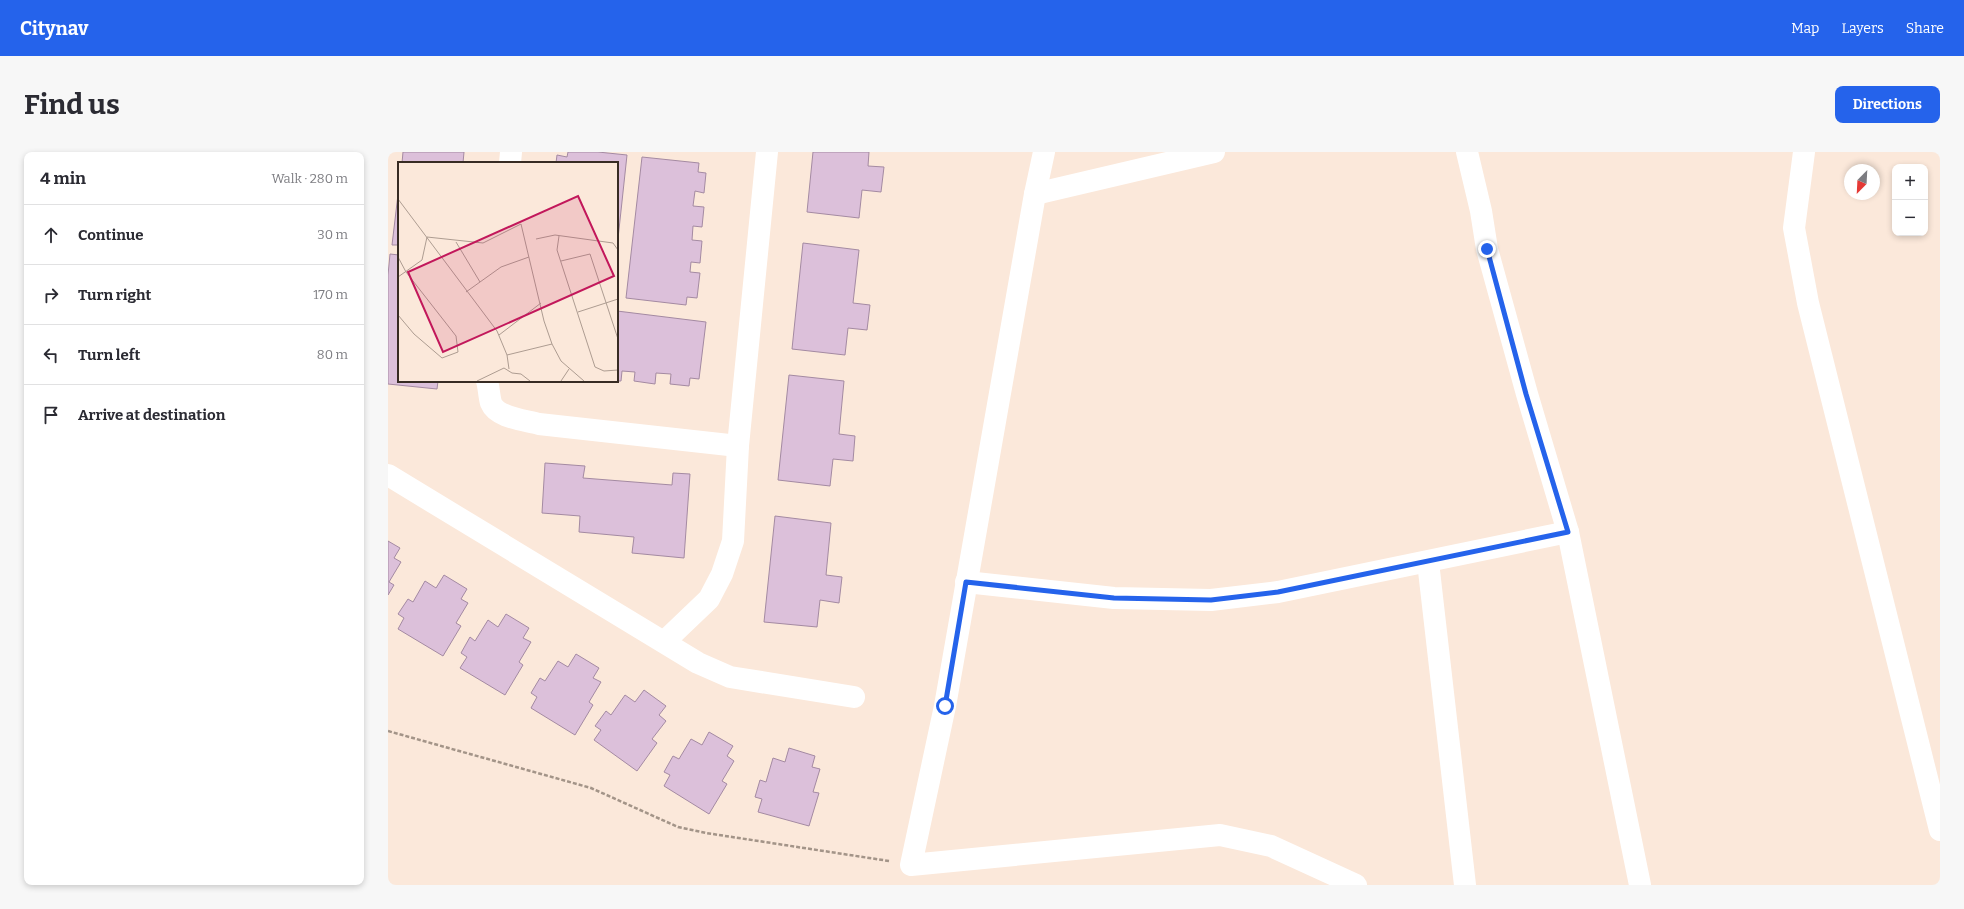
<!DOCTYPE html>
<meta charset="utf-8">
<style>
:root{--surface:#fff;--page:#f7f7f7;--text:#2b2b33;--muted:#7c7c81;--line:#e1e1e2;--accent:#2563eb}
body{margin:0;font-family:Bitter,serif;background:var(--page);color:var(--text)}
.controls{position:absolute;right:12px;top:12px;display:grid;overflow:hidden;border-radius:8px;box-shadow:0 2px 6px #0003}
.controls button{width:36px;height:36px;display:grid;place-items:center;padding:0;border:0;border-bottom:1px solid var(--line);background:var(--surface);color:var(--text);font:20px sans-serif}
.compass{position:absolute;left:1456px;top:12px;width:36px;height:36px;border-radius:50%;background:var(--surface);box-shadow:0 2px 6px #0003;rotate:204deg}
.stop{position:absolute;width:12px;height:12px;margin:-9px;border:3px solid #2563eb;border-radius:50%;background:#fff}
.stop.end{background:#2563eb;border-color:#fff;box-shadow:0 1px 4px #0008}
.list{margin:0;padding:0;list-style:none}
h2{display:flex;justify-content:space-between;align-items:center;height:52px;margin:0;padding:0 16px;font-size:17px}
h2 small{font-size:13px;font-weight:400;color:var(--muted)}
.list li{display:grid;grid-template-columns:26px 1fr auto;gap:12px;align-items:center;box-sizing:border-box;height:60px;padding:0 16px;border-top:1px solid var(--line)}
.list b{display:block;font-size:15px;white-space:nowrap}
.list em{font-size:13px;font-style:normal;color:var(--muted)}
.icon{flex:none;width:22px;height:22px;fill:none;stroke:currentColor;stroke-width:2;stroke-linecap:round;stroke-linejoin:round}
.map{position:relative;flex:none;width:1552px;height:733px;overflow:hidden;border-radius:8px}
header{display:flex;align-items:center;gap:24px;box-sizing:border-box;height:56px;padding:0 20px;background:var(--accent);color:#fff}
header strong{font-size:19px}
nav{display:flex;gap:22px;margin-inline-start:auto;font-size:14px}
.intro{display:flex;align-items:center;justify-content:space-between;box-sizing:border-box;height:96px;padding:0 24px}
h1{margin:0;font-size:28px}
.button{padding:10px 18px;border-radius:8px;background:var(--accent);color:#fff;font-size:14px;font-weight:700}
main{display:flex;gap:24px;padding:0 24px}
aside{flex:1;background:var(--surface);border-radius:8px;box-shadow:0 2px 6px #0003}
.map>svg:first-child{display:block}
.building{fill:#dcc0da;stroke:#a48aa2}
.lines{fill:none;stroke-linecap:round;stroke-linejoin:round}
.path{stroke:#a39488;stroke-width:2.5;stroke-dasharray:4 2;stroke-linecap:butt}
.minor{stroke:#fff;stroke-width:22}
.route{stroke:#2563eb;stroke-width:5}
.inset-road{fill:none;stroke:#ad9c91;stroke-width:1}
.view{fill:#c2185b;fill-opacity:0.15;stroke:#c2185b;stroke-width:2}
.inset-edge{fill:none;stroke:#372b23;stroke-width:2}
</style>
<header>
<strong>Citynav</strong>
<nav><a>Map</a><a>Layers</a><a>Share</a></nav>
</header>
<div class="intro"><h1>Find us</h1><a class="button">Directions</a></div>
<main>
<aside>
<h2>4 min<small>Walk · 280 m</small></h2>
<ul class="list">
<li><svg class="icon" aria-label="ahead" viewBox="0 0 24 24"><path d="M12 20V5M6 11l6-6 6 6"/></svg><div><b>Continue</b></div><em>30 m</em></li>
<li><svg class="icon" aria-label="right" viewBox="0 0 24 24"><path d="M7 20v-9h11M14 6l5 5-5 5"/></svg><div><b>Turn right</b></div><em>170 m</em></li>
<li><svg class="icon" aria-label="left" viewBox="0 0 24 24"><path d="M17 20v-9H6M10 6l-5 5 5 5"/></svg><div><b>Turn left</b></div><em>80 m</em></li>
<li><svg class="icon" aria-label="arrive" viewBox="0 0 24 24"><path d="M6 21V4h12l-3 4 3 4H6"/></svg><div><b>Arrive at destination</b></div></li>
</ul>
</aside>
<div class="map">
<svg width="1552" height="733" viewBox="0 0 1552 733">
<rect width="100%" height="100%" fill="#fbe8da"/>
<g class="building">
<path d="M15,0H76L75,11H14Z"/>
<path d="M180,0H210L239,3L229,96V11H168L169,3L179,5Z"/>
<path d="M425,0H481L480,14L496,15L493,40L474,38L471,66L419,60Z"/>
<path d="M254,5L311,11L310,20L318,21L316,41L307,39L305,54L316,55L314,75L305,74L304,88L314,89L312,111L303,110L302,120L312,121L309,146L299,145L298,153L238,146Z"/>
<path d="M11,34V93H4Z"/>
<path d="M415,91L471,98L465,151L482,153L479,178L460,176L457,203L404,197Z"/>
<path d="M2,102L11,103V229H50L49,237L0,232V123Z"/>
<path d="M229,159L318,170L311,227L302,226L301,234L282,232L283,222L268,221L267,232L246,229L247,220L234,219L233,229H229Z"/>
<path d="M401,223L456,229L451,282L467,284L465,309L445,307L442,334L390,328Z"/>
<path d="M157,311L197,314L195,326L284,333L285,321L302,322L296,406L244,401L246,385L191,380L192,364L154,361Z"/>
<path d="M387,364L443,371L438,423L454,425L451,451L432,448L429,475L376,470Z"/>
<path d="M0,389L12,396L6,406L13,410L1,430L6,433L0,443Z"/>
<path d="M56,423L79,437L73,447L80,451L68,471L73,474L55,504L10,477L16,466L10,462L20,447L25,450L37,429L48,436Z"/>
<path d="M118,462L141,476L135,486L143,490L131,510L135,513L117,543L72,516L79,505L73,501L82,485L87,489L100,468L110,475Z"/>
<path d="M188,502L211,516L205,526L213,530L201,550L205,553L187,583L143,556L149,545L143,541L152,526L157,529L170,509L180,515Z"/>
<path d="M256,538L278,554L271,563L278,569L264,587L269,591L249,619L206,588L213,578L207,574L218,559L223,563L237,543L247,550Z"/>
<path d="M321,580L345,594L339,604L346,609L334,629L339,632L321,662L276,634L282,623L276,620L285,604L291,607L303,587L314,593Z"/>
<path d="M401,596L427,604L424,615L432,617L425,640L431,641L421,674L370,660L374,647L367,645L372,628L378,630L385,606L397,610Z"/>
</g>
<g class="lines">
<path class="path" d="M0,579L203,636L290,675L318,681L501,709"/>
<g class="minor">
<path d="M656,0L647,42L557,554L523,713L832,683L883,694L968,733"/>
<path d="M1079,0L1093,59L1099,97L1139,242L1180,380L1252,733"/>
<path d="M1416,0L1406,76L1420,151L1552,678"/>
<path d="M122,11L123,0"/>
<path d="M647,42L826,0"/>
<path d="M99,229C101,236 101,244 103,251C109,266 137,268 151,272L350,294"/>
<path d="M0,323L310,511L342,525L466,545"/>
<path d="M1040,410L1077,733"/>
<path d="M578,430L726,446L823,448L890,440L1180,380"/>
<path d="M276,490L321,447L334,422L345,389L350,294L379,0"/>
</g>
</g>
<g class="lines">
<path class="route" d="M557,554L578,430L726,446L823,448L890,440L1180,380L1138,242L1099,97"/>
</g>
<g transform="translate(10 10)">
<rect width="220" height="220" fill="#fbe8da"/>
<path class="inset-road" d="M0,37L99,169L109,193L111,207M161,74L159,88L197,205L206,209L220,208M138,77L157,73L215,81L220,88M58,80L82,120M0,95L8,110L58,174L60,190L44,196L16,172L0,153M163,99L192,92L220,177M0,115L24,98L29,75L85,81L123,62L146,159L154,182L163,199L186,219M68,130L103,105L131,95M180,150L220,137M101,173L143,141M109,193L154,182M79,219L106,206L114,211L123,212L132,219M163,219L171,207"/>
<path class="view" d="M180,34L216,114L45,190L10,110Z"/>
<rect width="220" height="220" class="inset-edge"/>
</g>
</svg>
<div class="controls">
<button>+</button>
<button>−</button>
</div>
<svg class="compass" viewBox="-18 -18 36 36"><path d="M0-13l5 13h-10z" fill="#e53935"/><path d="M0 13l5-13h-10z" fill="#7c7c81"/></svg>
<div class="stop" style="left:557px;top:554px"></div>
<div class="stop end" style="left:1099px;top:97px"></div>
</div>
</main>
